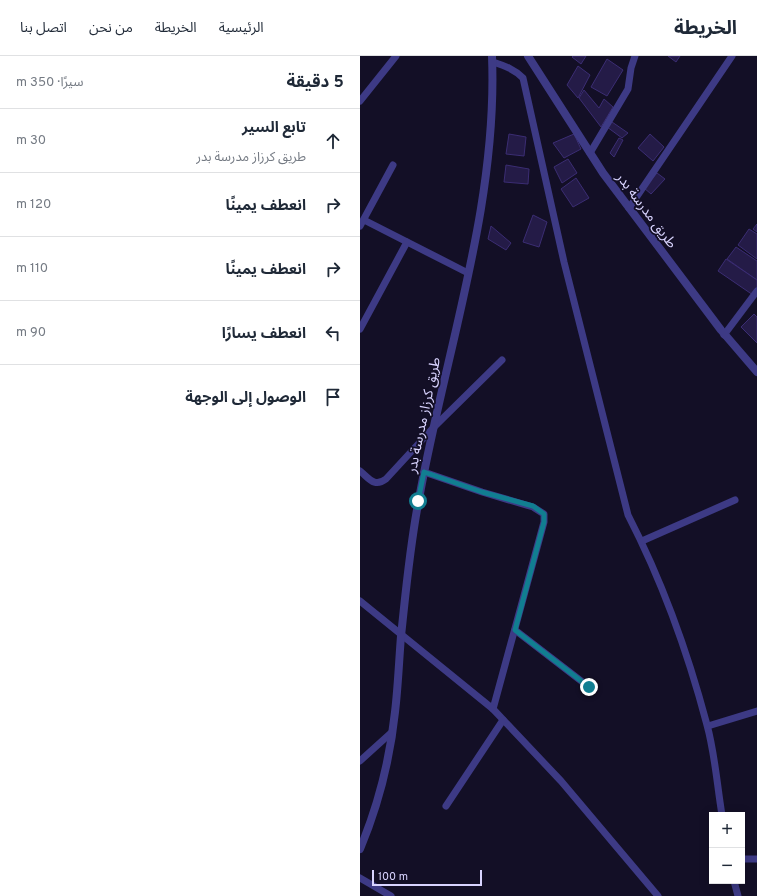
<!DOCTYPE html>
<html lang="ar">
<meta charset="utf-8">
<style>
:root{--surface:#fff;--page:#f6f6f7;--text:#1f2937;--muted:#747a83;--line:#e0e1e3}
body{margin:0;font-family:Overpass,"Noto Sans Arabic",sans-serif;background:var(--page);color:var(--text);direction:rtl}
.controls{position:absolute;right:12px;bottom:12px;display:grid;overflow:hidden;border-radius:0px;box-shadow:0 2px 10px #0003}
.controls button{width:36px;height:36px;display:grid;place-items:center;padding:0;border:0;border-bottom:1px solid var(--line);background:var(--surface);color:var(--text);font:20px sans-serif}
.scale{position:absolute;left:12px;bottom:10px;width:110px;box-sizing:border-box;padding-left:4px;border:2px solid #d9d4ff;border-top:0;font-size:11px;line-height:14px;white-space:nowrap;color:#d9d4ff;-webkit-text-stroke:3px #130f26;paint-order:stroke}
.stop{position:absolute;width:12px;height:12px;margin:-9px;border:3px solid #117e91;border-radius:50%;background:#fff}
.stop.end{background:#117e91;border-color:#fff;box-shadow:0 1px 4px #0008}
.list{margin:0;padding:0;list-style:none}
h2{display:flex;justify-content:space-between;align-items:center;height:52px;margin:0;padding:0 16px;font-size:17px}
h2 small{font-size:13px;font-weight:400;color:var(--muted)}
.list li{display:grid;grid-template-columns:26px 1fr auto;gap:12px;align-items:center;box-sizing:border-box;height:64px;padding:0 16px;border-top:1px solid var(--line)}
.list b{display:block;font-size:15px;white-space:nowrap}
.list p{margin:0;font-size:13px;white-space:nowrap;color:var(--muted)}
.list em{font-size:13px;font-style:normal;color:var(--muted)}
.icon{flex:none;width:22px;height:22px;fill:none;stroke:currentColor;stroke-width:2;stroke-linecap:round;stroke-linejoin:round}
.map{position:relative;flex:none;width:397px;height:840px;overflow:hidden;direction:ltr}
header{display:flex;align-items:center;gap:24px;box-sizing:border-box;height:56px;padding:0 20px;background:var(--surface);border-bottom:1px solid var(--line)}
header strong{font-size:19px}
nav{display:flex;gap:22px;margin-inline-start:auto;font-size:14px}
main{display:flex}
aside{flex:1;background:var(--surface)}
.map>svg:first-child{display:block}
.building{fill:#241b47;stroke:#3b2d73}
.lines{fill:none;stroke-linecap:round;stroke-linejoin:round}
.minor{stroke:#3d3a85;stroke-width:7}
.tertiary{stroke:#3d3a85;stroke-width:8}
.route{stroke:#117e91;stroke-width:5}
.labels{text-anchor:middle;stroke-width:3.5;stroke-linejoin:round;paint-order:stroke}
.street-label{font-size:14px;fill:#d9d4ff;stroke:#130f26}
</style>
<header>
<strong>الخريطة</strong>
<nav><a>الرئيسية</a><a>الخريطة</a><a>من نحن</a><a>اتصل بنا</a></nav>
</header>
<main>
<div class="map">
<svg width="397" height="840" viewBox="0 0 397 840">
<rect width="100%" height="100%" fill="#130f26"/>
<g class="building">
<path d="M213,0H226L221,8L212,1Z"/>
<path d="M308,0H320L316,6Z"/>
<path d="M247,3L263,14L247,40L231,31Z"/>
<path d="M218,10L230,19L218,42L207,29Z"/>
<path d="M224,34L239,52L244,43L253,51L241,71L219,42Z"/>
<path d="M252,66L268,77L262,82L247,71Z"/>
<path d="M149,78L166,81L164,100L146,98Z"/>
<path d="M214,78L221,93L204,102L193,87Z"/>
<path d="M290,78L304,91L293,105L278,92Z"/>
<path d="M259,82L263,84L254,101L250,97Z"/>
<path d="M208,103L217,117L202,127L194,111Z"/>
<path d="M146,109L169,113L168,128L144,126Z"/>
<path d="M297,117L305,123L291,138L284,132Z"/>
<path d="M216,122L229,142L213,151L201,133Z"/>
<path d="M173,159L187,166L179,191L163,186Z"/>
<path d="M397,168V176L393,173Z"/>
<path d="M131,170L151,187L146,194L128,183Z"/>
<path d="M389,173L397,178V203L378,189Z"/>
<path d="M376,191L397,205V224L367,203Z"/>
<path d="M366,203L397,224V234L393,239L358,215Z"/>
<path d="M394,258L397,261V287L381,271Z"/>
</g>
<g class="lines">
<g class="minor">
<path d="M133,6C145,10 154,13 163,22L204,206L268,459C302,525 328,597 347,669C355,698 357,729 362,759"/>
<path d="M0,45L36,0"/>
<path d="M230,97L268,33L271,12L275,0"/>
<path d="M269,152L372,0"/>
<path d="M4,164L108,217"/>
<path d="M0,170L33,109"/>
<path d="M0,273L47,186"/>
<path d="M364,279L397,235"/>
<path d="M0,415C9,422 14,432 26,423L73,372L142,304"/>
<path d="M64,416L122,436L173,451L184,458V466L133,653"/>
<path d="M282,485L375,444"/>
<path d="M0,545L133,653L201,725L298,840"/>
<path d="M155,574L229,631"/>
<path d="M348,670L397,655"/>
<path d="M0,705L32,676"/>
<path d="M86,750L143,664"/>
<path d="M382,803H397"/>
<path d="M0,822L31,840"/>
<path d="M374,825L378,840"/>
</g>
<g class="tertiary">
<path d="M168,0L243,117L361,274L397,316"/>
<path d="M0,793C18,750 30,703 35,656C38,631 39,605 41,580C46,534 50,488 59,443C85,297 138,150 132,0"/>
</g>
</g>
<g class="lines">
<path class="route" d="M58,445L64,416L122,436L173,450L184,458V466L155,574L229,631"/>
</g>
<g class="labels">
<g class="street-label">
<text transform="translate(287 154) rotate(53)" y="5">طريق مدرسة بدر</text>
<text transform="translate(63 359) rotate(-78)" y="5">طريق كرزاز مدرسة بدر</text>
</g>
</g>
</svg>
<div class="controls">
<button>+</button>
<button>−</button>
</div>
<div class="scale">100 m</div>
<div class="stop" style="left:58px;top:445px"></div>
<div class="stop end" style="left:229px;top:631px"></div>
</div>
<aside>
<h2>5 دقيقة<small>سيرًا · 350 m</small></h2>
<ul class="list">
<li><svg class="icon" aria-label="ahead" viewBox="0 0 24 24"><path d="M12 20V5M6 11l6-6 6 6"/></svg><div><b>تابع السير</b><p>طريق كرزاز مدرسة بدر</p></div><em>30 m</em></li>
<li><svg class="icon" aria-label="right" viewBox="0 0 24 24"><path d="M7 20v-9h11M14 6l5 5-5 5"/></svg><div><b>انعطف يمينًا</b></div><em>120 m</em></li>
<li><svg class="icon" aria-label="right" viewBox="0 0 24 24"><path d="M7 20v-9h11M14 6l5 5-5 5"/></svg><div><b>انعطف يمينًا</b></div><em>110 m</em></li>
<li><svg class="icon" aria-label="left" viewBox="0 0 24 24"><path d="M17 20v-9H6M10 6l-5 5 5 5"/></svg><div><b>انعطف يسارًا</b></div><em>90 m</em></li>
<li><svg class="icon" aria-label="arrive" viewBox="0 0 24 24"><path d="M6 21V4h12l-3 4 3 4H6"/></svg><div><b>الوصول إلى الوجهة</b></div></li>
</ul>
</aside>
</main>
